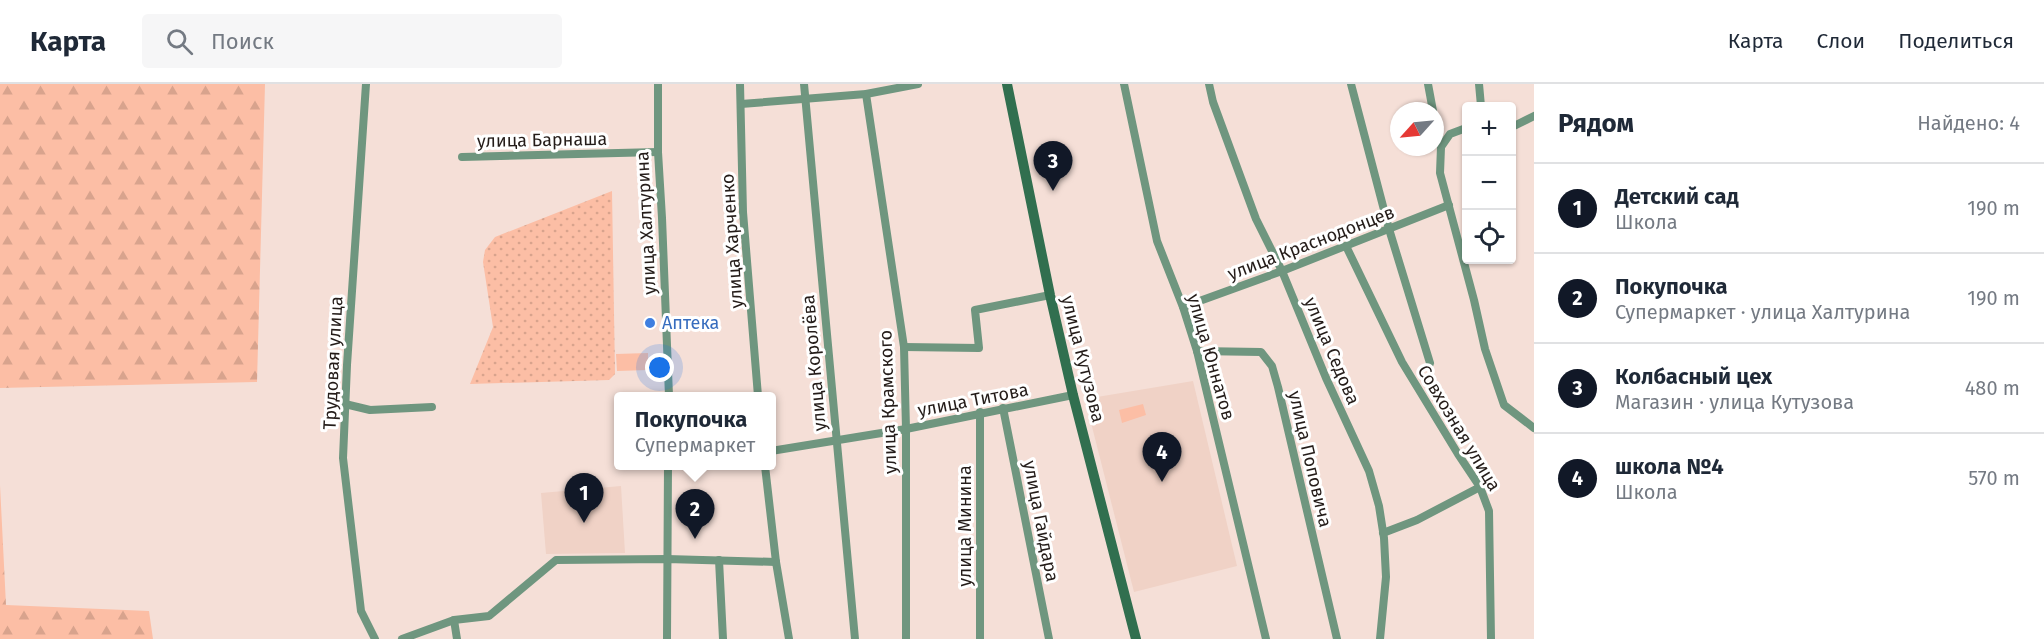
<!DOCTYPE html>
<html lang="ru">
<meta charset="utf-8">
<style>
:root{--surface:#fff;--page:#f6f6f7;--text:#1f2937;--muted:#747a83;--line:#e0e1e3;--accent:#111827}
body{margin:0;font-family:"Fira Sans",sans-serif;background:var(--page);color:var(--text)}
.controls{position:absolute;right:18px;top:18px;display:grid;overflow:hidden;border-radius:6px;box-shadow:0 2px 4px #0004}
.controls button{width:54px;height:54px;display:grid;place-items:center;padding:0;border:0;border-bottom:2px solid var(--line);background:var(--surface);color:var(--text);font:30px sans-serif}
.compass{position:absolute;left:1390px;top:18px;width:54px;height:54px;border-radius:50%;background:var(--surface);box-shadow:0 2px 4px #0004;rotate:243deg}
.you{position:absolute;left:660px;top:284px;width:21px;height:21px;margin:-15px;border:4px solid #fff;border-radius:50%;background:#1a73e8;box-shadow:0 0 0 9px #1a73e833}
.badge{display:grid;place-items:center;width:39px;height:39px;border-radius:50%;background:var(--accent);color:#fff;font-size:20px;font-weight:700}
.pin{position:absolute;translate:-50% -50px;filter:drop-shadow(0 2px 3px #0008)}
.pin::after{content:'';position:absolute;top:32px;width:21px;height:18px;background:inherit;clip-path:polygon(0 0,100% 0,50% 100%)}
.popup{position:absolute;left:614px;top:308px;width:162px;height:78px;box-sizing:border-box;display:grid;place-content:center;border-radius:6px;background:var(--surface);filter:drop-shadow(0 2px 4px #0005);font-size:20px;white-space:nowrap;color:var(--muted)}
.popup b{font-size:22px;color:var(--text)}
.popup::after{content:'';position:absolute;left:50%;top:100%;margin-left:-12px;border:12px solid transparent;border-top-color:var(--surface)}
.list{margin:0;padding:0;list-style:none}
h2{display:flex;justify-content:space-between;align-items:center;height:78px;margin:0;padding:0 24px;font-size:26px}
h2 small{font-size:20px;font-weight:400;color:var(--muted)}
.list li{display:grid;grid-template-columns:39px 1fr auto;gap:18px;align-items:center;box-sizing:border-box;height:90px;padding:0 24px;border-top:2px solid var(--line)}
.list b{display:block;font-size:22px;white-space:nowrap}
.list p{margin:0;font-size:20px;white-space:nowrap;color:var(--muted)}
.list em{font-size:20px;font-style:normal;color:var(--muted)}
.icon{flex:none;width:33px;height:33px;fill:none;stroke:currentColor;stroke-width:2;stroke-linecap:round;stroke-linejoin:round}
.map{position:relative;flex:none;width:1534px;height:555px;overflow:hidden}
header{display:flex;align-items:center;gap:36px;box-sizing:border-box;height:84px;padding:0 30px;background:var(--surface);border-bottom:2px solid var(--line)}
header strong{font-size:28px}
nav{display:flex;gap:33px;margin-inline-start:auto;font-size:21px}
.search{width:420px;height:54px;background:var(--page);display:flex;align-items:center;gap:15px;box-sizing:border-box;padding:0 21px;border-radius:6px;color:var(--muted);font-size:22px}
main{display:flex}
aside{flex:1;background:var(--surface)}
.map>svg:first-child{display:block}
.built{fill:#f0d2c6}
.green{fill:#fcbea5}
.forest{fill:url(#forest-firs)}
.park{fill:url(#park-dots)}
.lines{fill:none;stroke-linecap:round;stroke-linejoin:round}
.minor{stroke:#6f967f;stroke-width:8}
.secondary{stroke:#316f4f;stroke-width:10}
.shop-dot{fill:#3f7fe0;stroke:#fff;stroke-width:2}
.labels{text-anchor:middle;stroke-width:6;stroke-linejoin:round;paint-order:stroke}
.street-label{font-size:18px;fill:#241c19;stroke:#fff}
.shop-label{font-size:18px;fill:#366cbe;stroke:#fff;text-anchor:start}
</style>
<header>
<strong>Карта</strong>
<div class="search"><svg class="icon" aria-label="search" viewBox="0 0 24 24"><circle cx="10" cy="10" r="6"/><path d="M15 15l6 6"/></svg>Поиск</div>
<nav><a>Карта</a><a>Слои</a><a>Поделиться</a></nav>
</header>
<main>
<div class="map">
<svg width="1534" height="555" viewBox="0 0 1534 555">
<defs>
<pattern id="forest-firs" width="22" height="20" patternUnits="userSpaceOnUse" patternTransform="scale(1.5)"><rect width="22" height="20" fill="#fcbea5"/><path d="M5 1l3.5 6h-7zM16 11l3.5 6h-7z" fill="#d8a38d"/></pattern>
<pattern id="park-dots" width="8" height="8" patternUnits="userSpaceOnUse" patternTransform="scale(1.5)"><rect width="8" height="8" fill="#fcbea5"/><path d="M2 2h.1M6 6h.1" fill="none" stroke="#d8a38d" stroke-width="1.8" stroke-linecap="round"/></pattern>
</defs>
<rect width="100%" height="100%" fill="#f5dfd7"/>
<g class="built">
<path d="M1193,297L1237,482L1134,508L1085,315Z"/>
<path d="M621,402L625,469L546,470L541,409Z"/>
</g>
<g class="green">
<path d="M648,269V286L617,287L616,270Z"/>
<path d="M1143,320L1146,331L1122,339L1119,326Z"/>
</g>
<g class="forest">
<path d="M0,0H265L257,298L0,304Z"/>
<path d="M0,401L6,521L149,527L153,555H0Z"/>
</g>
<path class="park" d="M612,107L615,290L609,296L470,300L493,243L483,178L485,166L495,153Z"/>
<g class="lines">
<g class="minor">
<path d="M366,0L347,281L343,374L361,527L375,555"/>
<path d="M658,0V68L662,134L669,312"/>
<path d="M740,0L743,128L758,312"/>
<path d="M804,0L855,555"/>
<path d="M1124,0L1157,157L1183,223L1197,267L1266,555"/>
<path d="M1209,0L1213,18L1256,135L1282,187L1326,294L1369,387L1379,422L1384,454L1386,493L1380,555"/>
<path d="M1351,0L1389,145L1430,279"/>
<path d="M1428,0L1433,27"/>
<path d="M1479,0L1481,22"/>
<path d="M866,10L904,263L906,345V555"/>
<path d="M741,20L866,10L918,0"/>
<path d="M1435,34L1441,63"/>
<path d="M1512,43L1534,32"/>
<path d="M1466,44L1450,50L1441,63L1440,89L1474,216L1485,265L1504,321L1534,344"/>
<path d="M462,73L658,68"/>
<path d="M1346,162L1402,278L1458,370L1480,403L1489,427L1491,555"/>
<path d="M1183,223L1282,187L1449,121"/>
<path d="M904,263L979,264L975,226L1050,211"/>
<path d="M1197,267L1261,268L1272,282L1278,303L1337,555"/>
<path d="M345,320L370,326L432,323"/>
<path d="M1003,324L1049,555"/>
<path d="M980,328V555"/>
<path d="M771,367L906,345L1073,311"/>
<path d="M765,382L776,478L789,555"/>
<path d="M1383,449L1417,436L1480,403"/>
<path d="M719,476L723,555"/>
<path d="M454,536L489,532L556,476L667,475L776,478"/>
<path d="M402,555L454,536L457,555"/>
<path d="M667,555L668,382"/>
</g>
<path class="secondary" d="M1007,0L1050,211L1073,311L1136,555"/>
</g>
<circle class="shop-dot" cx="650" cy="239" r="6"/>
<g class="labels">
<g class="street-label">
<text transform="translate(542 56) rotate(-1)" y="6">улица Барнаша</text>
<text transform="translate(646 139) rotate(-93)" y="6">улица Халтурина</text>
<text transform="translate(732 157) rotate(-94)" y="6">улица Харченко</text>
<text transform="translate(1311 159) rotate(-21)" y="6">улица Краснодонцев</text>
<text transform="translate(1332 267) rotate(67)" y="6">улица Седова</text>
<text transform="translate(1211 273) rotate(74)" y="6">улица Юннатов</text>
<text transform="translate(1083 275) rotate(76)" y="6">улица Кутузова</text>
<text transform="translate(333 279) rotate(-87)" y="6">Трудовая улица</text>
<text transform="translate(814 279) rotate(-95)" y="6">улица Королёва</text>
<text transform="translate(973 316) rotate(-11)" y="6">улица Титова</text>
<text transform="translate(888 318) rotate(-92)" y="6">улица Крамского</text>
<text transform="translate(1459 344) rotate(59)" y="6">Совхозная улица</text>
<text transform="translate(1310 375) rotate(77)" y="6">улица Поповича</text>
<text transform="translate(1041 437) rotate(79)" y="6">улица Гайдара</text>
<text transform="translate(965 442) rotate(-90)" y="6">улица Минина</text>
</g>
<g class="shop-label">
<text x="662" y="245">Аптека</text>
</g>
</g>
</svg>
<div class="controls">
<button>+</button>
<button>−</button>
<button><svg class="icon" aria-label="locate" viewBox="0 0 24 24"><circle cx="12" cy="12" r="6"/><path d="M12 2v4M12 18v4M2 12h4M18 12h4"/></svg></button>
</div>
<svg class="compass" viewBox="-18 -18 36 36"><path d="M0-13l5 13h-10z" fill="#e53935"/><path d="M0 13l5-13h-10z" fill="#747a83"/></svg>
<div class="you"></div>
<div class="pin badge" style="left:584px;top:439px">1</div>
<div class="pin badge" style="left:695px;top:455px">2</div>
<div class="popup"><b>Покупочка</b>Супермаркет</div>
<div class="pin badge" style="left:1053px;top:107px">3</div>
<div class="pin badge" style="left:1162px;top:398px">4</div>
</div>
<aside>
<h2>Рядом<small>Найдено: 4</small></h2>
<ul class="list">
<li><span class="badge">1</span><div><b>Детский сад</b><p>Школа</p></div><em>190 m</em></li>
<li><span class="badge">2</span><div><b>Покупочка</b><p>Супермаркет · улица Халтурина</p></div><em>190 m</em></li>
<li><span class="badge">3</span><div><b>Колбасный цех</b><p>Магазин · улица Кутузова</p></div><em>480 m</em></li>
<li><span class="badge">4</span><div><b>школа №4</b><p>Школа</p></div><em>570 m</em></li>
</ul>
</aside>
</main>
